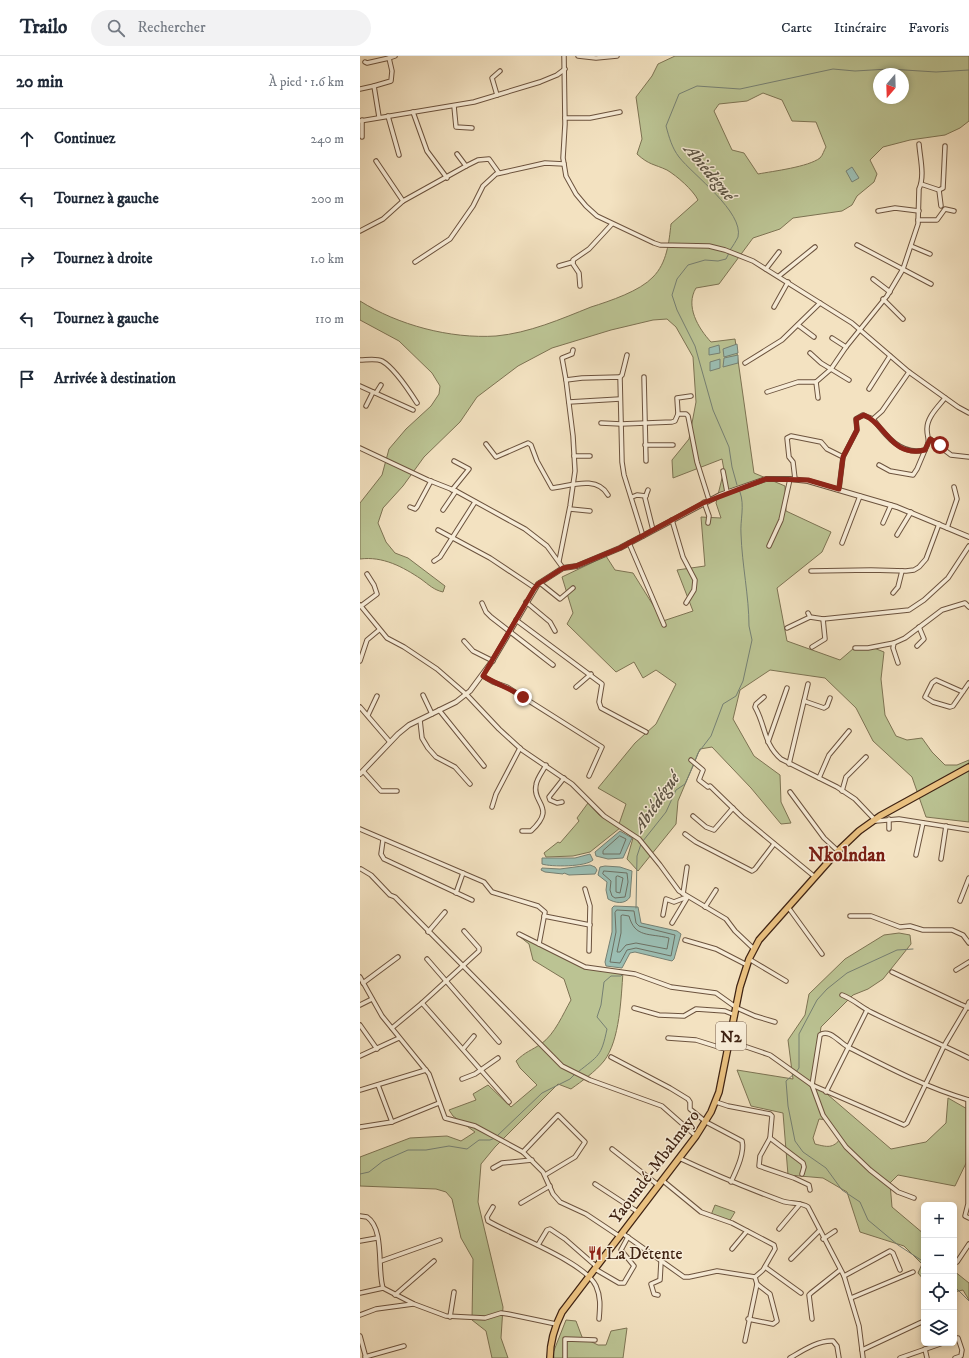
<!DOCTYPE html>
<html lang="fr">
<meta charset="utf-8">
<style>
:root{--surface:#fff;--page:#f2f2f3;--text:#1f2937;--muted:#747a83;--line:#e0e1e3}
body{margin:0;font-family:"IM FELL DW Pica",serif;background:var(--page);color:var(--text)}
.controls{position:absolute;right:12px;bottom:12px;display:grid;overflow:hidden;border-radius:6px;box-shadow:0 2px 6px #0003}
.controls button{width:36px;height:36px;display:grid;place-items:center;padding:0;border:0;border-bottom:1px solid var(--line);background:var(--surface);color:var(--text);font:20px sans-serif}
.compass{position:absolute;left:513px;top:12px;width:36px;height:36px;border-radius:50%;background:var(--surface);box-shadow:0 2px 6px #0003;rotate:199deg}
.stop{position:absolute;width:12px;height:12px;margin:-9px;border:3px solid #8f2418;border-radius:50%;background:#fff}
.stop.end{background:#8f2418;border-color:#fff;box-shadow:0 1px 4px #0008}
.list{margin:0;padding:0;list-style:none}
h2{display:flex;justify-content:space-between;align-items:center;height:52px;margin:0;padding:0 16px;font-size:17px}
h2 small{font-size:13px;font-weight:400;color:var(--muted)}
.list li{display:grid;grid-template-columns:26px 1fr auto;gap:12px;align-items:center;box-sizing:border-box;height:60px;padding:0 16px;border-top:1px solid var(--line)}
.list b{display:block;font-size:15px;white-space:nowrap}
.list em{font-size:13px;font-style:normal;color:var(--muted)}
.icon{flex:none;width:22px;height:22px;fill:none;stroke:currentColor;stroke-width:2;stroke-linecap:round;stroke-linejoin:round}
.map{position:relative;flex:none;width:609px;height:1302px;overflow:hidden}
header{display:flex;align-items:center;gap:24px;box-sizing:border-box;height:56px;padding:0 20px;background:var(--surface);border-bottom:1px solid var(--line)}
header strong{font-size:19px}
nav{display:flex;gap:22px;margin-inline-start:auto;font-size:14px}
.search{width:280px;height:36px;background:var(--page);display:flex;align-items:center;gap:10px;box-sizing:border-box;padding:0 14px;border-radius:22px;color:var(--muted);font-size:15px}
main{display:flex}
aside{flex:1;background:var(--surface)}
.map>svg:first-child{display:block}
.green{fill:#bbc393;stroke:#7d7353;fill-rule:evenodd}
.water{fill:#9bbeb3;stroke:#768073}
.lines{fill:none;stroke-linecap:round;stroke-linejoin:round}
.shore{stroke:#6d7063;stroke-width:1}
.stream{stroke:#768073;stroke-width:1}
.minor-casing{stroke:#6c533e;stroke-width:5.5}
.tertiary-casing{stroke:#6c533e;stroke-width:6}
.trunk-casing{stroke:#3f2313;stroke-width:8}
.minor{stroke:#f7ecd7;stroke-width:3.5}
.tertiary{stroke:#f7ecd7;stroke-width:4}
.trunk{stroke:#eac180;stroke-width:5.5}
.route{stroke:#8f2418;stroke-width:5}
.labels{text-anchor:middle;stroke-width:3;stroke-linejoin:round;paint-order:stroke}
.shield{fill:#f7ecd7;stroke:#765f4e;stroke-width:1}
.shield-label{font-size:16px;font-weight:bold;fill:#3f2313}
.street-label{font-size:17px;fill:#3f2313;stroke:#f7ecd7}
.poi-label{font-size:17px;fill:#3f2313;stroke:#f7ecd7;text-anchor:start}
.water-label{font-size:18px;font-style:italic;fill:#5b5243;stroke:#f7ecd7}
.quarter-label{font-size:19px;font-weight:bold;fill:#7a1f14;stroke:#f7ecd7}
</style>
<header>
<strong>Trailo</strong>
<div class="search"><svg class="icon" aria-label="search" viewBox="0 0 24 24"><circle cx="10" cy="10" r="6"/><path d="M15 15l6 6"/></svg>Rechercher</div>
<nav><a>Carte</a><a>Itinéraire</a><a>Favoris</a></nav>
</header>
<main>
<aside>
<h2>20 min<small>À pied · 1.6 km</small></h2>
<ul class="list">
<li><svg class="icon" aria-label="ahead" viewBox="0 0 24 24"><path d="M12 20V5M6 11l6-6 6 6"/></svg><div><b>Continuez</b></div><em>240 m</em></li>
<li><svg class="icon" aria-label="left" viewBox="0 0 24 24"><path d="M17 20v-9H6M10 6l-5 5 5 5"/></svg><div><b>Tournez à gauche</b></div><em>200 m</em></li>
<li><svg class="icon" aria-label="right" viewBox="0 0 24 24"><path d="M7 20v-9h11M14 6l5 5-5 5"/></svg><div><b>Tournez à droite</b></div><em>1.0 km</em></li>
<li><svg class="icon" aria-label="left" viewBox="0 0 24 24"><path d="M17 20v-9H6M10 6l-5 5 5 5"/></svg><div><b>Tournez à gauche</b></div><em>110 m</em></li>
<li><svg class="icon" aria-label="arrive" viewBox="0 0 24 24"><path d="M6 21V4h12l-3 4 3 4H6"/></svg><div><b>Arrivée à destination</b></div></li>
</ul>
</aside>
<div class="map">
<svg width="609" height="1302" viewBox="0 0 609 1302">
<rect width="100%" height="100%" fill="#f3e2c1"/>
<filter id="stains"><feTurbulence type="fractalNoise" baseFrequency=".005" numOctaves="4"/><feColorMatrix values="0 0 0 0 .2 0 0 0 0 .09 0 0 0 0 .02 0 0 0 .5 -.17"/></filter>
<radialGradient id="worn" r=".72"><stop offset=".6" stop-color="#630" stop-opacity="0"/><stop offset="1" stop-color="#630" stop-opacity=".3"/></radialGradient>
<g class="green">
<path d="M315,0H609V65L600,72L585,79L550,84L523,91L510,104L517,118L514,126L497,140L492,149L482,155L433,162L420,173L393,182L359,228L336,232C325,250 338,272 351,286L375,283L394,417L425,430L426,455L471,476L462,496L417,532L427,585L480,604L494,592H514L524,596L521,623L525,659L536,680L547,684L562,682L572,696L585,709H597L609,704V766L566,761L552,721L513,685L496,652L465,622L410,614L380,634L373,663L394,700L420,719L421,746L431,767L421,768L391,732L352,691L340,693L318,745L316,768L278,815L267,803L273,782L260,772L230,796L213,800L186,801L184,797L198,786L200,787L219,765L217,762L228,747L239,759L258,771L266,748L238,732L275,687L296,668L316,628L296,614L283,622L274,606L256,616L207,568L213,557L202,521L246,500L255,514L273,517L303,565L333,555L317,514L345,510L341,461L361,462L356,447L364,414L362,403L313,422L312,404L329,383L336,346L333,301L316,271L307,263L293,264L251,274L192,292L158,310L117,341L100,366L64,401L43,430L23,452L18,467L26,486L35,497L48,502L85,530L83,536C74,534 69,529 61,523C43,511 23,500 0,503V447L22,419L29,393L46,373L71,350L79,338L80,330L72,317L39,285L0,264V245C38,269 90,283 136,280C169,277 201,263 231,251C250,245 280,235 293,221C307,207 309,186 311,168L338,144C333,134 317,120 307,114C294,108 289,109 277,98L282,83L276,41L292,20L298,8ZM519,18H543V42H519ZM403,37L422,44L432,65L456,66L466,91C464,94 463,99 460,102C448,111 414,115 398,118L384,97L372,94L354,55L359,48L387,45Z"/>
<path d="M539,877L550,879L551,888L523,923L508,933L493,939L461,971L453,1026L531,1093L566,1086L586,1067L588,1042L609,1054V1101L595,1130L538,1119L530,1127L532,1151L564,1178V1224L558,1217L562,1208L544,1190L500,1176L487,1136L463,1122L428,1119L423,1057L391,1050L377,1014L433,1023L428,984L445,959L449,938L485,903L524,879ZM459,1063L469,1064L481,1082C473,1093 467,1091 455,1088L453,1082Z"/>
<path d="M160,878L225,911L263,916C261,942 260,984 244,1005C235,1016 222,1025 211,1033L198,1028L135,1091L121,1108L118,1146L143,1251L141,1282L148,1302H132L126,1275L112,1264L113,1203L101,1182L92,1143L86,1136L76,1133L0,1130V1101L50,1082L87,1080L101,1085L115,1076L93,1060L89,1054L116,1044L113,1038L128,1029L151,1051L177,1029L160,1012L156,1005C165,996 172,994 181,988C195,978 203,958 211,944L204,923L173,904L169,888L159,880Z"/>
<path d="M355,1149L375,1156L369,1166L351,1159Z"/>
<path d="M594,1215L609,1227V1244L603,1234L594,1236Z"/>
<path d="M206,1264L216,1265L222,1281L238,1289H246L251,1275L267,1272L263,1302H194L193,1297Z"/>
</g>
<g class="water">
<path d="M492,111L499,122L492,126L486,115Z"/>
<path d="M377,288L378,297L364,301L363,293Z"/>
<path d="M359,289L360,297L349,299V292Z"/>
<path d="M378,299V307L363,311L364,302Z"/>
<path d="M360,303V312L350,315V306Z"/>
<path d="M260,775L272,782L263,802L248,803L236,800L235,796Z"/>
<path d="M230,798L233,804C226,811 191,811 182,808V802H215Z"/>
<path d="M230,809L235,811L237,814L235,818L209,819L204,817L203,818L185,816L181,814L182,812L200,813Z"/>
<path d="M245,810L260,811L272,815L270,841C265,849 255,847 248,843L246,834L247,826L238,819L240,811Z"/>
<path d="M254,850L278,851L281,867L317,875L321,878L314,903L312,905L275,896L270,897L262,912L246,910L245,906L252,876V852Z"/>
</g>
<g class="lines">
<g class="shore">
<path d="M260,780L266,783L260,798H243V795Z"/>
<path d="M244,815L267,817L268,826L265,841L255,842L252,840L250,834L251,825L243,818Z"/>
<path d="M258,820L263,822L260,837L256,836V821Z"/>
<path d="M257,854L274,855L276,867L279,870L315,879L311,900L276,892L267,894L260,907L250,906L256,876L255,857Z"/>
<path d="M263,859L269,860C275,882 289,877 309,882L307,893L276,887L266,889L260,896H257L261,877V860Z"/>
</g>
<g class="stream">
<path d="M370,194C373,190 376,185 378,181C384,156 333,119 319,101C312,92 309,81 306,70L319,38L337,30L380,33L473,13L495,15L529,13L576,16L609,14"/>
<path d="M369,197L366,203L358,205L345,204L328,209L317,223L312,239L317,254L335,290L353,354L369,391L372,411L377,429"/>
<path d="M335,705L338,697L351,680L363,648L376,640L383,625L392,584L389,570C389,540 382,509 381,478C380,464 385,450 380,436"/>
<path d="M283,785L306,756L316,734L325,728L334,708"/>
<path d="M276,852L277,800L281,788"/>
<path d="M218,1016C239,999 241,1001 247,973L237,961L241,949L244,926L251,920H261L263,918"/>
<path d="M436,1016L439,1012V978L457,944L467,933L487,917L537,894L553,893"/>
<path d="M434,1018L426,1025L428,1050L435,1085L443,1096L466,1112L482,1134L500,1146L508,1164L538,1189L564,1206"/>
<path d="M137,1080L182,1037L210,1023L215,1018"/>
<path d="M0,1118L9,1116L23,1105L48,1094H66L89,1090L107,1093L119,1084H130L135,1082"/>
<path d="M594,1230L609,1245"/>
</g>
<defs>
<g id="minor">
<path d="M204,0L205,68L203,102L206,120L216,138L226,150L237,160L294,187L300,189L349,190L365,194L393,205L492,267L549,316L598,351L609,357"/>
<path d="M218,0L236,2L257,0"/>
<path d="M5,6L7,7L29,2"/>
<path d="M0,33L14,30"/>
<path d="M137,39L132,22L140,15"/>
<path d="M94,50L96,71L112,72"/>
<path d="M53,56L67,95L87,122"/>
<path d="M28,60L39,99"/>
<path d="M19,61L14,30L31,25L32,15L29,2L35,0"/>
<path d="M205,62H230L260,56"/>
<path d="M0,65L114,46L180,26L197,19L205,13"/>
<path d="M2,81V64"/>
<path d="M97,98L106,110L118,104L129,103L139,117"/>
<path d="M16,105L43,145"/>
<path d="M561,128L579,134L583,132L585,90"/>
<path d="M579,134L581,150"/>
<path d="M518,155L535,152L559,155"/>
<path d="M558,164H577L585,153L594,155"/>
<path d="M0,175L23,163L43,145L106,110"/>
<path d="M497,189L571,228"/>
<path d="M551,190L570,198"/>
<path d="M55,206L90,183L113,150L123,130L136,118L185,107L204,108"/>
<path d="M199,210L213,206"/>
<path d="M406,213L419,196"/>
<path d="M419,220L455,191"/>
<path d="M513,223L530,236"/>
<path d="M220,230L219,217L213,208V204L229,193L252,168"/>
<path d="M523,243L543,263"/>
<path d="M414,251L428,226"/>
<path d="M438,269L454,281"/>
<path d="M472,282L486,291"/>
<path d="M213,294L212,298L202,302L206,324L222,322L260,321L262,406L264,419L283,480"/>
<path d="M450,297L461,307L489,324"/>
<path d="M0,304C6,304 16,302 22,305C33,311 50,336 57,347"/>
<path d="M385,307L422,284L460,247"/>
<path d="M260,321L262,319L267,299"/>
<path d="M284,321L286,405"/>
<path d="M456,326L458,342"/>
<path d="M0,330L53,354"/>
<path d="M509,333L530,300"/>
<path d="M407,336L438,326H456L471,313L486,291L527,240L543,213L558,168L559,133C565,120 560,102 559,88"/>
<path d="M16,337L21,329"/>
<path d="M331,340L317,342L318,358H326L328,360L337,406L349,444"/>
<path d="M209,346L260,343"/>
<path d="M6,350L13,336"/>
<path d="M513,363C526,380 541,400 565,394C571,383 567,383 567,373C567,361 578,351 585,342"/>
<path d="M241,367L261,368L312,366L315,365L318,358"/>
<path d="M570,383L591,399L609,401"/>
<path d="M126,388L136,401L168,387L171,389L177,405L192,432C210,430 237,419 248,439"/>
<path d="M285,389H313"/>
<path d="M0,392L68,424L96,435L165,473L187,490L203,512"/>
<path d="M214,400H230"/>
<path d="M519,409L530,415L553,419L557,413L565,394"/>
<path d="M363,415L367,436"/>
<path d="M435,423L433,406L429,401L427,382L431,380L461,386L467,393L483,401"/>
<path d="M479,433L483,401L497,374L496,363L503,359L513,363L522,355L549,316"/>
<path d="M92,434L109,413L94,405"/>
<path d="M288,434L285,442L293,474"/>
<path d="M272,441L277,439L286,440"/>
<path d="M344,446L349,460L348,467"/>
<path d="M50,451L55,453L57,451L71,425"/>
<path d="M210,453L230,455"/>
<path d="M83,454L96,435"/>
<path d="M312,464L323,501L335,524L334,534L326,547"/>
<path d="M523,467L531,449"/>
<path d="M587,472L597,443L594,431"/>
<path d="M78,474L130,502L175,532"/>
<path d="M537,479L551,456"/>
<path d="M269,487L304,569"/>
<path d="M482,487L500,440"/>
<path d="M409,490L421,464L430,423"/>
<path d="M74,505L80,501L115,446"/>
<path d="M199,505L210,450L215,415L213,380L206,324"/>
<path d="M451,515L511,514L546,515L554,514L559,511L566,503L579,468"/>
<path d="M180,527L200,543L213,532"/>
<path d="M533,537L538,531L542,515"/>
<path d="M166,546L190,566L195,575"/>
<path d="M122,547L126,556L131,561L193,609"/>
<path d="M0,549L27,582L44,591L77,613L107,639L139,673L162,694L212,728L244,760L279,783L300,809L319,835L366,863L375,875L394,893"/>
<path d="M1,550L17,538L14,529L7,518"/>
<path d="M448,557L450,561L463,563L549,554L564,544L588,522L609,490"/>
<path d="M156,564L242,628L239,646L241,652L286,676"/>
<path d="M427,572L450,561"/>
<path d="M104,585L113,595L133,605"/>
<path d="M557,590L564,583L559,571"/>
<path d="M452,591L465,583L463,563"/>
<path d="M495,592H508L534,587"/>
<path d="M0,605L7,584L19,574"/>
<path d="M538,607L533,592L534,587L545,582L582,554L605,547L609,551"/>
<path d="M123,620L133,626L147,631L242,691L229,720"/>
<path d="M216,631L231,618"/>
<path d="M603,636L576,624L572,627L565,641L573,646L590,651L593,650L609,627"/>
<path d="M63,639L72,658"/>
<path d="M404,641L396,648L395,651C406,670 403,687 421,703L477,731L495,743L516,765L539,763L609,774"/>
<path d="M444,645L464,652L467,650L470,642"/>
<path d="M0,651L30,686"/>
<path d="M79,654L124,710"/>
<path d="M8,659L17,640"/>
<path d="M60,664L62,682L68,692L76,701L95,711L110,728"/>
<path d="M408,686L427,632"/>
<path d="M331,704L343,714L339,724L348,731L350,730L382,761L455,821"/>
<path d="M429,708L448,628"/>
<path d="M3,715L21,735H37"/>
<path d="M459,722L469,699L489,675"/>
<path d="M482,735L486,721L506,701"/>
<path d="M430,736L464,782L478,795"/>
<path d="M202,746L197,747L190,744L189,741L204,722"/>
<path d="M132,751L136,738L160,692"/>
<path d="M333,760L346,771L354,774L373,752"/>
<path d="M529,763V773"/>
<path d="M0,773L124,826L132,836L178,850L185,856L179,888"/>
<path d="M162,775H171C197,751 172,748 176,729C177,722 183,715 186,709"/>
<path d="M325,778L336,786L392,815L395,813L414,788"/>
<path d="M23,784L21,798L24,803L112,844"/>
<path d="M556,799L563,767"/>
<path d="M581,803L586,770"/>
<path d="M1,813L11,819L30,839L35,841L202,1010L230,1024L302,1050L336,1080"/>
<path d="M225,833L230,850L229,895"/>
<path d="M96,837L103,817"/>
<path d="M323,838L327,811"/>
<path d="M600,845L609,822"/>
<path d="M345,851L356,834"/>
<path d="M428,851L462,898"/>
<path d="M303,859L306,843L314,846L327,841"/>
<path d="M184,860L230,869"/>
<path d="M490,860H511L540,871L550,870L563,874H592L603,879L609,887"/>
<path d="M312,867L327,842"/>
<path d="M68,876L85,856"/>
<path d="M159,878L225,911L275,918L311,931L356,937L377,952L395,960L415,966"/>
<path d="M325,884L356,893L387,909"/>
<path d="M67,903L139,986"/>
<path d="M389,903L426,925"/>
<path d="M596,914L609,906"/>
<path d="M532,916L600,948L607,951L609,946"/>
<path d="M0,921L22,960L69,1018L85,1062L115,1070L163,1096"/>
<path d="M3,927L38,901"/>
<path d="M482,939C493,943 501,951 511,956C543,972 577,986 609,1002"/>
<path d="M62,947L119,895V892L104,875"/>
<path d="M0,949L12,943"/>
<path d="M274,952L299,959L324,960L336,953L365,955L375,959"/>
<path d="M0,969L17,993"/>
<path d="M32,972L62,947L149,1046"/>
<path d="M308,982L336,984L368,994"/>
<path d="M369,985L410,999L452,1029L544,1069L547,1067L584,990L607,951L609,952"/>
<path d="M103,993L114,980"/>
<path d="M0,1000L39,982"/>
<path d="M251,1001L310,1032L328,1043L330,1046V1053L346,1066L382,1085C385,1097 376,1115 371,1126"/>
<path d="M102,1023L115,1018L138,1002"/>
<path d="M18,1029L32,1066"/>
<path d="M0,1034L66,1014"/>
<path d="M466,1036L507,954"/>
<path d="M608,1044V1148L605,1160L609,1162"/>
<path d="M356,1046L368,1050L410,1058L412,1060L410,1082L443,1107L444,1111L442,1118"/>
<path d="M0,1071L32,1066L79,1047"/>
<path d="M410,1082L400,1100L399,1110L434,1122L449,1129L450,1134"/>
<path d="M252,1093L298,1129"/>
<path d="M319,1102C353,1118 387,1132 422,1145C430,1148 441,1146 448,1151L484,1220L499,1270L503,1302"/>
<path d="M133,1112L142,1107L172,1104"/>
<path d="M185,1119L215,1101L225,1086L198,1059L163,1096L183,1116L193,1138L200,1146L226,1158L259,1180"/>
<path d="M235,1128L278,1156"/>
<path d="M554,1142L538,1136L510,1114L486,1091L463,1059L452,1029L460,979C469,972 480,987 488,991C527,1011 567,1032 609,1044"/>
<path d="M161,1147L190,1130"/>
<path d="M133,1151L127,1161L128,1165C152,1179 225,1206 236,1230C241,1241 240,1251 239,1263"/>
<path d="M0,1160L7,1161C25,1173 17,1214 23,1232"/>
<path d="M419,1173L440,1148"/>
<path d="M262,1177L324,1221H329L357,1215L395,1221L403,1214L415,1193L414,1189L372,1167L341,1156L302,1124"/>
<path d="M463,1183L475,1175"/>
<path d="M0,1185L17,1182"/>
<path d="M178,1189L187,1174L190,1173L205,1183L237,1211"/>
<path d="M372,1193L387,1175"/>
<path d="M431,1203L459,1175"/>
<path d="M21,1205L80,1184"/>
<path d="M594,1207L597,1206L609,1188"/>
<path d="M405,1211L441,1237"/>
<path d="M235,1213L259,1227H264L274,1210L261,1194L268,1181"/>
<path d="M484,1220L530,1195L533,1197L540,1214"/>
<path d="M0,1237L23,1232L54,1248L86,1260L125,1262L141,1257L148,1258L196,1268"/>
<path d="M35,1239L74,1205"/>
<path d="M298,1239L294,1238L291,1228L300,1224L301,1206"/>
<path d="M491,1242L553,1216"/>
<path d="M0,1259L16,1253L53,1248"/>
<path d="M90,1261L94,1236"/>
<path d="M388,1263L413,1268L417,1265L410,1238L397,1228"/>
<path d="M452,1263L449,1239L451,1237L480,1214"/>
<path d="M0,1280L6,1302"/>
<path d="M594,1282H598L602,1294L601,1300L595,1302"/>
<path d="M385,1285L397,1228L395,1221"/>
<path d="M565,1293L567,1302"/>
<path d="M502,1294L564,1265"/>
<path d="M5,1301L44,1290"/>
<path d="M205,1302V1283L235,1284"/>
<path d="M430,1302C442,1295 458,1284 473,1285L477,1290L479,1302"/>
<path d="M540,1302L583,1287"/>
</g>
<path id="tertiary" d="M0,718L38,678L49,669L96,646L110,635L133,604L178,528L203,512L217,510L260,492L360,439L406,423H430L448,425L537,451L609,481"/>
<path id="trunk" d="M190,1302C190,1285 195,1270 202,1256L336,1080L351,1056L359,1036L380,931L389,903L399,884L478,795L499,775L520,760L609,711"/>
</defs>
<use href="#minor" class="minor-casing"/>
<use href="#tertiary" class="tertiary-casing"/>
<use href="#trunk" class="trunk-casing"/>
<use href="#minor" class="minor"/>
<use href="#tertiary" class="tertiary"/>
<use href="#trunk" class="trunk"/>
</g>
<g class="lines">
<path class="route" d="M163,641C150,632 136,628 123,620L174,533L178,528L203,512L216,510L260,492L343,447L406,423L448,424L479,433L483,401L497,374L496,363L504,359C527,369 531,402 565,394L570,383L580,389"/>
</g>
<defs>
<symbol id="restaurant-bare" viewBox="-9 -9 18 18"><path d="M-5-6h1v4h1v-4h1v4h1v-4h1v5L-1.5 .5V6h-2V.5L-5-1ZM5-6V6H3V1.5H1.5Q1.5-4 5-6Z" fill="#8f2418" stroke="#f7ecd7" stroke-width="2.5" paint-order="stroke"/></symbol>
</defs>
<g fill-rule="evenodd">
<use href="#restaurant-bare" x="225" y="1187" width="20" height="20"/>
</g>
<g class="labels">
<rect class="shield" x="356" y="966" width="30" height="28" rx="3"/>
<g class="shield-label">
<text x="371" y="986">N2</text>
</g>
<g class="street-label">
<text transform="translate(294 1110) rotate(-53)" y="6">Yaoundé-Mbalmayo</text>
</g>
<g class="poi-label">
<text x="246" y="1203">La Détente</text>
</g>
<g class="water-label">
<text transform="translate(350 116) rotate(50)" y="6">Abiédégué</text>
<text transform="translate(296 746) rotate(-55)" y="6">Abiédégué</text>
</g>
<g class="quarter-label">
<text x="487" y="805">Nkolndan</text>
</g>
</g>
<rect width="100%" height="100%" filter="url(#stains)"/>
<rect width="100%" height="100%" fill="url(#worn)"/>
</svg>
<div class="controls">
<button>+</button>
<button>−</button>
<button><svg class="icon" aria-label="locate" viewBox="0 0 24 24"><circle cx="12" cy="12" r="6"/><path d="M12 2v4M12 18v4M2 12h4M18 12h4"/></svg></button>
<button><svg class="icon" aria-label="layers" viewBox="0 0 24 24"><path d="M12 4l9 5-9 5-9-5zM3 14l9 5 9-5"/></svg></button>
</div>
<svg class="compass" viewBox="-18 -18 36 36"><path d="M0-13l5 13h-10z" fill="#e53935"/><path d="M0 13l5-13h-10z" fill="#747a83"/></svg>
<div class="stop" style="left:580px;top:389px"></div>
<div class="stop end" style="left:163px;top:641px"></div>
</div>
</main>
